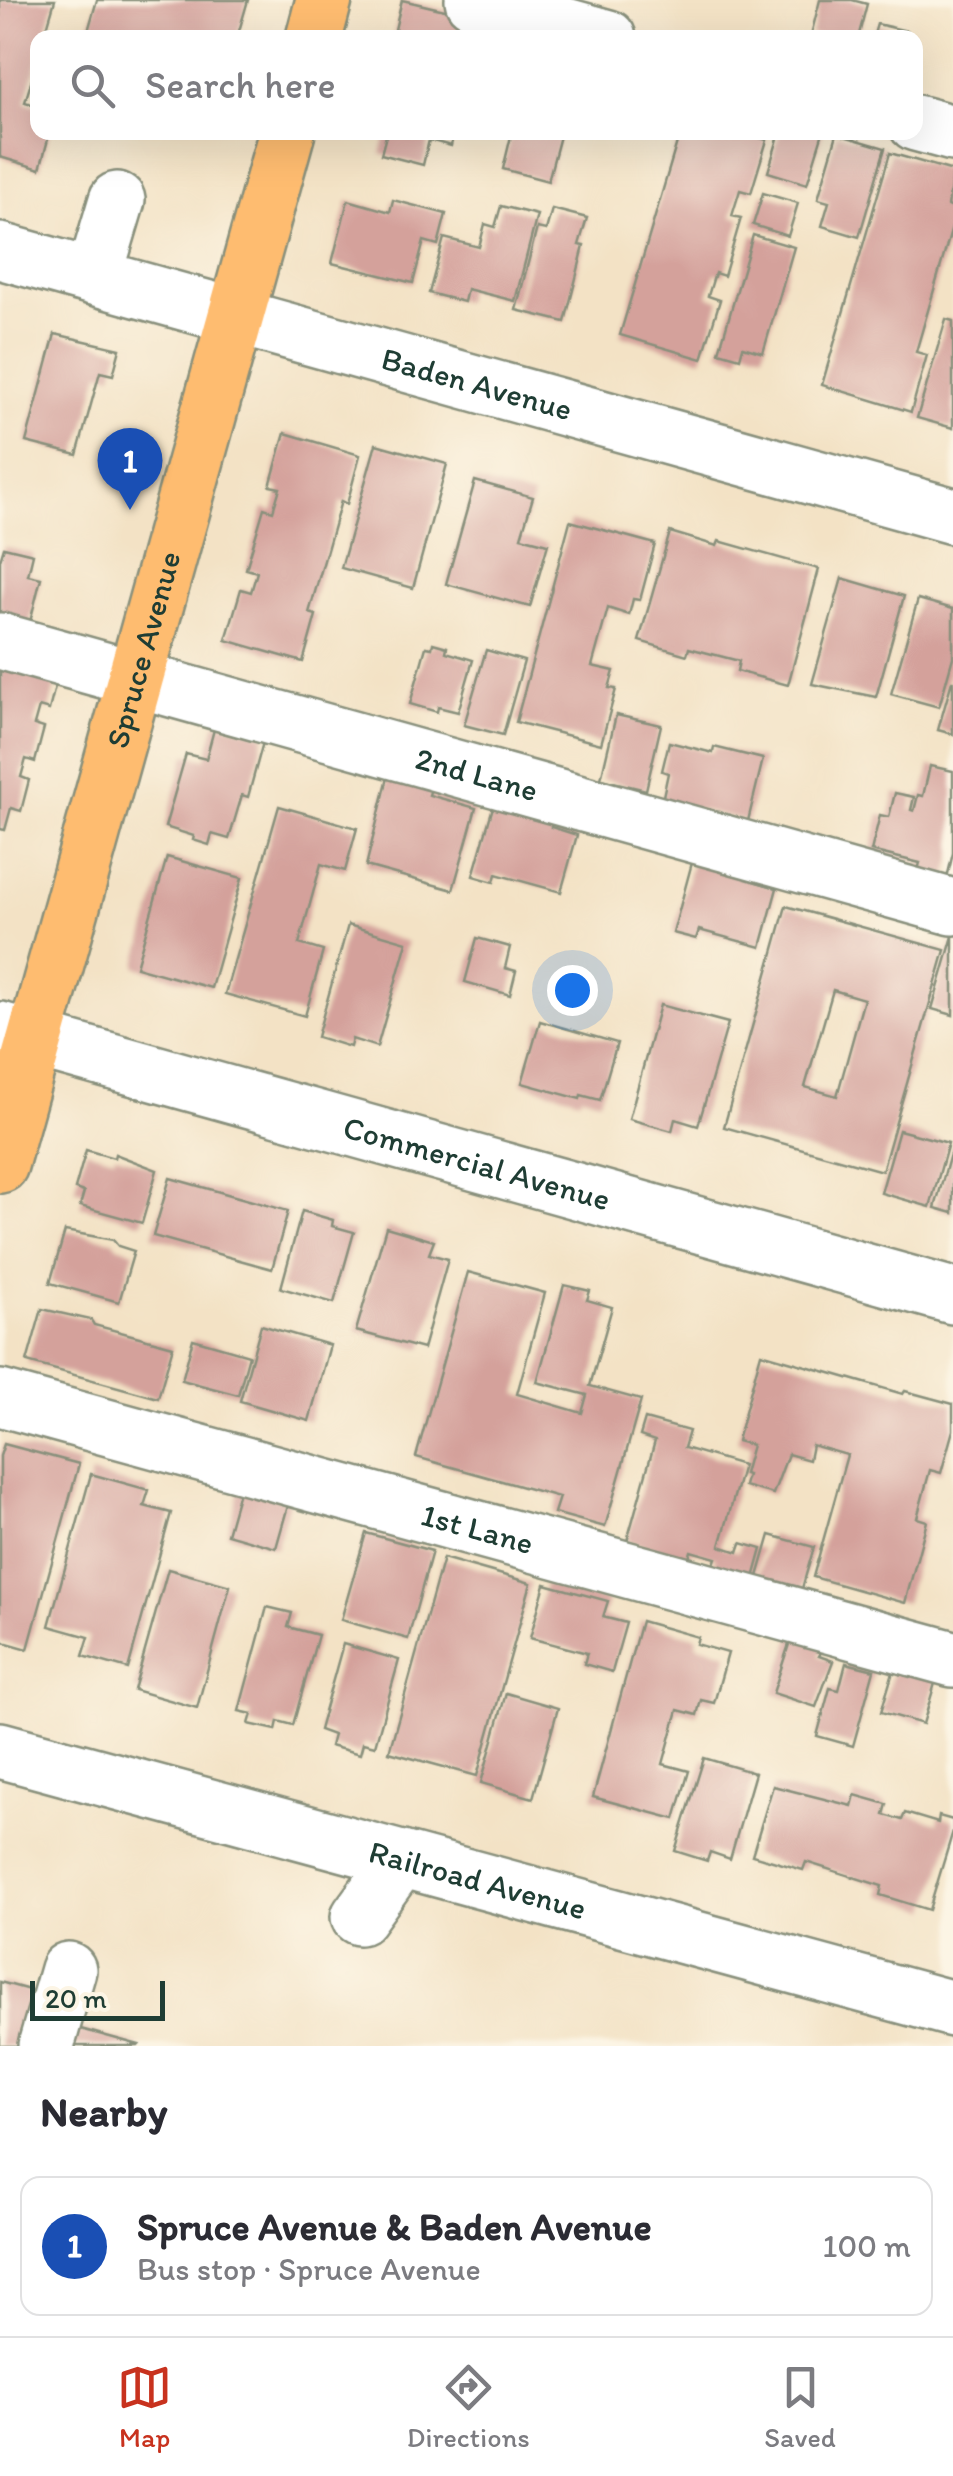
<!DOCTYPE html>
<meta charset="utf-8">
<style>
:root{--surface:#fff;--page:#f2f2f3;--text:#2b2b33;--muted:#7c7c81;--line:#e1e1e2;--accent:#c8321e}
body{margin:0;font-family:Itim,sans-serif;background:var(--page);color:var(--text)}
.scale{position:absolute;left:30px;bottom:25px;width:135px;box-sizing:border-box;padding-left:10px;border:5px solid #1f3d34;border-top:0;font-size:28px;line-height:35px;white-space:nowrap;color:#1f3d34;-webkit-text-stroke:8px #fcf5e5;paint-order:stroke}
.you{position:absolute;left:572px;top:990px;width:35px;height:35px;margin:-25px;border:8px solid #fff;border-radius:50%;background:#1a73e8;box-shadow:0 0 0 15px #1a73e833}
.badge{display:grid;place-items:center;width:65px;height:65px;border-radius:50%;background:var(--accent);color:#fff;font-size:32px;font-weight:700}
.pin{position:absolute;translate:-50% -82px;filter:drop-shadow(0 2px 5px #0008)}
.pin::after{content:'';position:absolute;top:52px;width:35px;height:30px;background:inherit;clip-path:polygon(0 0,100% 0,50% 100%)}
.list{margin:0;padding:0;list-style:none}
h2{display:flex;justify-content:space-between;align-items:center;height:130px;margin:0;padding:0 40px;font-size:42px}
h2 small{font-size:32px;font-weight:400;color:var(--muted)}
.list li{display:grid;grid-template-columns:65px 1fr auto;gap:30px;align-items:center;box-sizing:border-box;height:140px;margin:0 20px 20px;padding:0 20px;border:2px solid var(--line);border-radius:20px}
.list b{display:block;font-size:38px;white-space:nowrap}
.list p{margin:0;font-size:32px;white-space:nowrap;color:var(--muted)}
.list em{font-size:32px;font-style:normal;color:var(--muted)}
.icon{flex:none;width:55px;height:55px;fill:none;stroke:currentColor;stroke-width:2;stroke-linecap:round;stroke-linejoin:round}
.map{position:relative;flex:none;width:953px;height:2046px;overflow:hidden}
.search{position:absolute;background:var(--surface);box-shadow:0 10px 40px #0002;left:30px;right:30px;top:30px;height:110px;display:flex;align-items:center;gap:25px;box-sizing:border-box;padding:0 35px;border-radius:20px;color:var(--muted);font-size:38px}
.sheet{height:290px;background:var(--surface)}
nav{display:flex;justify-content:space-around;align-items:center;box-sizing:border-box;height:140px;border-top:2px solid var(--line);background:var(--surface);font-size:28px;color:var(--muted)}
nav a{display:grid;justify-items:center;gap:5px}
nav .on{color:var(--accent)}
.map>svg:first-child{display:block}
.building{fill:#d4a19b;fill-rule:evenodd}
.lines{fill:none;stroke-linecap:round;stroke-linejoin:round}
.minor-casing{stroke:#89907c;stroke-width:60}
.major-casing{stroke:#89907c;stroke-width:60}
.minor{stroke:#fff;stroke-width:55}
.major{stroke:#febc70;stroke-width:55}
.labels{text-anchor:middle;stroke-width:10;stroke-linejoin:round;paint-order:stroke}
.street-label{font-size:32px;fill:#1f3d34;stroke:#fcf5e5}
</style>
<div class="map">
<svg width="953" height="2046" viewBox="0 0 953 2046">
<rect width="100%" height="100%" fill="#fcf5e5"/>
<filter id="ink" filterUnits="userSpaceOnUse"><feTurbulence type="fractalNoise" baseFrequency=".01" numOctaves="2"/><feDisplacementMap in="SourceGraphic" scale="20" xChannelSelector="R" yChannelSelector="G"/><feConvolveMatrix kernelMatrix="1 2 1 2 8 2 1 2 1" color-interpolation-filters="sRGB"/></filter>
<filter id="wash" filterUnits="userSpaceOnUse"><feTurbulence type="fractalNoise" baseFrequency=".0048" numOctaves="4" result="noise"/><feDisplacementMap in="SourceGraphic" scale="40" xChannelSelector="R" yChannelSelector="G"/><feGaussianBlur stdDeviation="2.25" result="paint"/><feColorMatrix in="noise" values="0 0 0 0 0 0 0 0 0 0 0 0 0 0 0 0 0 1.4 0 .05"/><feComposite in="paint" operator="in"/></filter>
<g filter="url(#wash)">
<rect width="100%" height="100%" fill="#f3e2c5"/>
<g id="blocks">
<g class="building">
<path d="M0,0H55L44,38H38V60L25,102L38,106V132H50L40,169L0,157Z"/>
<path d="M97,0H248L237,38H86Z"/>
<path d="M402,0L483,19L479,38H393Z"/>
<path d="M820,0H852L867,4L858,38L811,35Z"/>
<path d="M877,24L907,31L905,38H873Z"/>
<path d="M387,132H454L451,146L429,140L423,165L381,154Z"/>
<path d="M512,132H561L548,181L503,169Z"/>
<path d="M680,132H740L767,140L751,193L740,190L732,216L741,218L724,276L715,273L708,296L720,300L702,359L620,335Z"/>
<path d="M780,132H823L807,184L768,172Z"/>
<path d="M837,134L885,148L859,237L822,226L829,202L818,199Z"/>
<path d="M890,153L953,171L948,206L953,208V224L916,352L927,355L911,412L822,385Z"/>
<path d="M763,193L798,203L788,236L753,225Z"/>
<path d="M348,200L390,212L393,200L446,214L438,245L424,241L413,283L332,263Z"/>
<path d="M501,206L537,215L515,301L467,289L464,302L429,293L444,238L479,247L485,224L495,227Z"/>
<path d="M552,209L587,218L579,245L584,246L565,322L516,310L537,228L546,230Z"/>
<path d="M753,235L794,247L763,353L743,347L740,358L719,352Z"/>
<path d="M946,319L953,321V428L917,418Z"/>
<path d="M55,334L120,349L113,375L100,372L77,455L26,442Z"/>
<path d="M285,433L360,455L347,504L341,501L309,613L316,615L303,662L226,640L241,589L251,592L257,572L246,569L264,508L273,511L280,488L270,486Z"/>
<path d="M376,444L447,464L413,588L341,568Z"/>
<path d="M475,481L533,497L521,537L548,544L530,607L446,584Z"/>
<path d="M570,521L655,544L640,600L633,599L629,615L608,608L592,666L614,671L609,688L616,689L601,744L516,722Z"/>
<path d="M670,532L717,546L719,541L819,569L788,685L737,671L739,661L689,648L687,655L639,641Z"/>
<path d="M4,547L33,554L28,575L41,578L29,626L0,618V560Z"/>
<path d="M842,578L904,596L876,697L812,684Z"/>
<path d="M918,599L953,609V657L939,707L891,694Z"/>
<path d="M433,643L447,647L446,652L473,660L458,712L438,707L437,712L410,704L426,647L432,648Z"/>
<path d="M486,650L524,661L503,735L464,725Z"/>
<path d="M0,664L57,679L49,710L39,707L34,725L44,728L35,762L26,759L21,777L29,780L21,811L11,808L5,830L0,829Z"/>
<path d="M952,681H953V734L938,730Z"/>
<path d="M616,715L661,725L646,790L601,779Z"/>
<path d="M216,722L265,735L248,797L242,795L229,839L212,834L209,845L193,840L194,836L165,827L186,754L206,759Z"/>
<path d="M669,742L713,753L714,747L763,759L748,821L662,801L668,773L662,771Z"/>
<path d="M930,766L953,771V853L947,878L918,870L920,863L871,851L880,815L889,817L895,793L914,797L911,810L914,811L918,795L923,796Z"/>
<path d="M389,773L432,785L429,795L476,808L453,890L366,866Z"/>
<path d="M279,806L357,828L345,871L321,864L299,944L323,951L305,1016L225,994Z"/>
<path d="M493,807L552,824L551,827L577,835L561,892L496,874L494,882L473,876Z"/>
<path d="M167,857L242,878L211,988L136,967Z"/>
<path d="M693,859L752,875L750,880L777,888L761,947L699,930L696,939L673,933Z"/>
<path d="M786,906L945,950L882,1171L724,1127ZM833,990L864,999L837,1096L805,1087Z"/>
<path d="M348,925L407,942L377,1047L352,1039L350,1047L317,1037Z"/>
<path d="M953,936V1015L932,1009Z"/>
<path d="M477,938L510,947L505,968L516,971L510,995L465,982Z"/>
<path d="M660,1005L728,1023L698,1126L675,1119L672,1131L629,1119Z"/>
<path d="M540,1021L617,1043L600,1100L581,1095L580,1099L522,1083Z"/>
<path d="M899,1130L948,1143L930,1207L881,1193Z"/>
<path d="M952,1147H953V1213L935,1208Z"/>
<path d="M86,1150L114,1158L115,1154L157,1170L142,1223L80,1206L84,1192L75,1189Z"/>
<path d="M170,1178L288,1211L272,1269L153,1236Z"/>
<path d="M302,1211L333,1220L332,1226L354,1232L334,1303L281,1288Z"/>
<path d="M386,1227L434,1241L429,1254L448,1259L423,1349L356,1331Z"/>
<path d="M65,1231L113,1240L118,1246L134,1251L119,1302L50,1283Z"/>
<path d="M468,1272L545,1293L517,1394L582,1413L587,1395L537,1382L564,1285L590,1291L587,1300L612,1307L590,1386L641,1400L605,1527L554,1513L559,1497L416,1457Z"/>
<path d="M42,1309L91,1320L94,1325L173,1346L158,1398L27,1362Z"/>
<path d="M261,1325L330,1345L309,1421L240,1401Z"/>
<path d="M193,1339L249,1355L238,1395L182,1380Z"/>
<path d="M761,1353L903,1394L905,1391L953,1404V1430L941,1473L930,1470L917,1518L927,1521L905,1603L813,1577L847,1455L812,1445L809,1460L788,1454L773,1494L744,1486L747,1475L744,1474L752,1445L737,1441Z"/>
<path d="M645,1419L689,1431L684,1448L743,1465L720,1546L738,1552L741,1543L762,1549L754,1578L713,1567L716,1558L691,1551L689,1558L627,1541L655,1441L640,1436Z"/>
<path d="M4,1444L79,1464L28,1649L0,1641V1456Z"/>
<path d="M91,1474L149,1490L144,1506L171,1513L128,1669L83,1656L89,1637L49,1626Z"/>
<path d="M240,1488L289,1502L276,1548L227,1534Z"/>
<path d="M366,1533L432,1551L408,1639L341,1620Z"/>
<path d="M770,1535L814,1547L801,1592L757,1580Z"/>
<path d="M443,1558L531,1583L477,1776L389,1752Z"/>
<path d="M168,1569L230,1586L197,1708L134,1690Z"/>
<path d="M545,1584L608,1601L603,1617L626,1623L612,1672L584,1664L587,1653L530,1638Z"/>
<path d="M267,1607L292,1613L288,1627L318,1635L293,1725L278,1721L276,1730L249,1724L252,1714L239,1711Z"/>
<path d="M641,1621L698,1637L696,1644L728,1653L714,1703L701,1700L697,1715L678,1710L663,1764L689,1771L675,1819L593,1797Z"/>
<path d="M792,1635L824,1646L819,1656L833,1661L816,1707L773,1693Z"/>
<path d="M343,1644L399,1660L375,1746L363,1743L360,1754L330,1746L333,1735L319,1730Z"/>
<path d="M896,1662L938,1673L923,1724L881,1712Z"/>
<path d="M846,1663L874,1670L853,1746L817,1736L830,1688L839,1690Z"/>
<path d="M506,1693L558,1708L533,1798L481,1783Z"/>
<path d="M704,1758L755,1773L730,1859L710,1852L707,1861L675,1851Z"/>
<path d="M773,1786L852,1806L855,1795L887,1804L884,1815L902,1820L905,1813L938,1823L939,1816L953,1820V1831L929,1910L880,1895L882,1886L806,1862L803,1870L752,1855Z"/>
<path d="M0,1982L33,1991L18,2046H0Z"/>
<path d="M77,2028L139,2045L138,2046H72Z"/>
</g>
</g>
</g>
<g filter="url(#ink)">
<use href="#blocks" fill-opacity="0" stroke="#89907c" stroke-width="2.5"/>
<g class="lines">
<defs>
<g id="minor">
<path d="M473,0L608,38"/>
<path d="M916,123L953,133"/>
<path id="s1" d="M0,251L953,516"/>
<path d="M94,277L117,200"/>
<path id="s2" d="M0,641L953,907"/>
<path id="s3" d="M0,1030L953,1296"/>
<path id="s4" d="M0,1398L953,1659"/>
<path id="s5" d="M0,1750L953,2009"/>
<path d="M359,1917L401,1859"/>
<path d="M46,2046L68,1970"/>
</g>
<g id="major">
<path d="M314,38L324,0"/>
<path id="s6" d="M0,1165L287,132"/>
</g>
</defs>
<use href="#minor" class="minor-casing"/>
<use href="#major" class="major-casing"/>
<use href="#minor" class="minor"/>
<use href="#major" class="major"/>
</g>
</g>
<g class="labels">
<g class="street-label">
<text dy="11" stroke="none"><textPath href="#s1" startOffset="495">Baden Avenue</textPath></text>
<text dy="11" stroke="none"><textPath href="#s6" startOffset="535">Spruce Avenue</textPath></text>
<text dy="11" stroke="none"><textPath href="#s2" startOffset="495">2nd Lane</textPath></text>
<text dy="11" stroke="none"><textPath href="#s3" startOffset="495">Commercial Avenue</textPath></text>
<text dy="11" stroke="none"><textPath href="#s4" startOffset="495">1st Lane</textPath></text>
<text dy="11" stroke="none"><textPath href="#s5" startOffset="495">Railroad Avenue</textPath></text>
</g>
</g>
</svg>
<div class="scale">20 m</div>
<div class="you"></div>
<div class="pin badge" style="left:130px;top:510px;background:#1a4fb4">1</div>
<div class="search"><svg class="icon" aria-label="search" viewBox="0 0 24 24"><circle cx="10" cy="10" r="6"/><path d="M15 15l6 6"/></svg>Search here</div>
</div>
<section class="sheet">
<h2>Nearby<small></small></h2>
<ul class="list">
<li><span class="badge" style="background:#1a4fb4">1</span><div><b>Spruce Avenue &amp; Baden Avenue</b><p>Bus stop · Spruce Avenue</p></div><em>100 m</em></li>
</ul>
</section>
<nav>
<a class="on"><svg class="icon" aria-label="map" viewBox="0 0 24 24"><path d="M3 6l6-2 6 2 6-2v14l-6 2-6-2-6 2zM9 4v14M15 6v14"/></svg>Map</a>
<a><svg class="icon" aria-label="directions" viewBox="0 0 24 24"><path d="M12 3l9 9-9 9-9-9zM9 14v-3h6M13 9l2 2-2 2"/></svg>Directions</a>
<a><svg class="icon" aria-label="saved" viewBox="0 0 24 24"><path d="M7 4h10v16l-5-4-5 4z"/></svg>Saved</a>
</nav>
